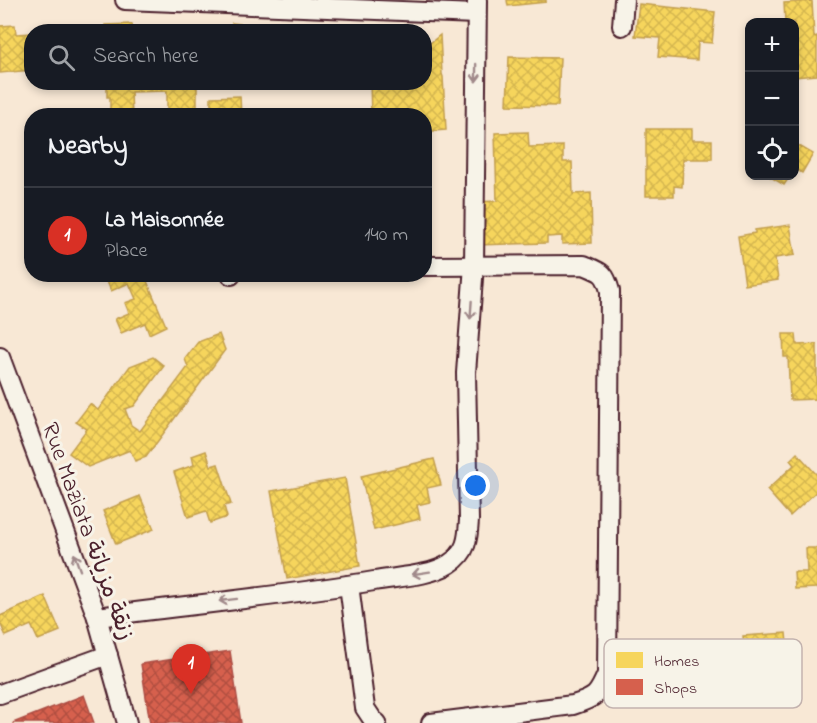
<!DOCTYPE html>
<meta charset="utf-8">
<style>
:root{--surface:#171b24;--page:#242831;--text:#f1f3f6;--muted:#9ea1a6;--line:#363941;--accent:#d93025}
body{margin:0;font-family:"Indie Flower","Playpen Sans Arabic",sans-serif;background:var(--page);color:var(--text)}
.controls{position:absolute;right:18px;top:18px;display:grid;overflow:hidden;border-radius:12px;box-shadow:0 3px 9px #0003}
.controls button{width:54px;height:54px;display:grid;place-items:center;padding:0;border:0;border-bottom:2px solid var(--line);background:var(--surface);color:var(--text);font:30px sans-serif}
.you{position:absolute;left:476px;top:486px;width:21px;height:21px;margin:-15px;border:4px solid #fff;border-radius:50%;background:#1a73e8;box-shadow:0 0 0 9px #1a73e833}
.badge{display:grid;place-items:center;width:39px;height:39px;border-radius:50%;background:var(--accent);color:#fff;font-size:20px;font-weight:700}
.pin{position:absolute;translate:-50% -50px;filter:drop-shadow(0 2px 3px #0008)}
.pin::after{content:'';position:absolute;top:32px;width:21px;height:18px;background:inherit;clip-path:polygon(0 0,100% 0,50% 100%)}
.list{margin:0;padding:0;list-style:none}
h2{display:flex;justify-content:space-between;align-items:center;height:78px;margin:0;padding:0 24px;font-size:26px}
h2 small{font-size:20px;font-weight:400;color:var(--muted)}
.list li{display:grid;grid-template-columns:39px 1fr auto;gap:18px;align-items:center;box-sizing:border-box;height:96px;padding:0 24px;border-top:2px solid var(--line)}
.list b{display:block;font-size:22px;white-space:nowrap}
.list p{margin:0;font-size:20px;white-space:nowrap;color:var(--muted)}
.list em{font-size:20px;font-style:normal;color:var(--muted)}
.icon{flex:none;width:33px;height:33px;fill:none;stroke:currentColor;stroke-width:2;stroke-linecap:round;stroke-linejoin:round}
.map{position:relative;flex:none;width:817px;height:723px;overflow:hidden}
.search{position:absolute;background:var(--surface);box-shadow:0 3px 9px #0003;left:24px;top:24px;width:408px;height:66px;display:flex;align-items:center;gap:15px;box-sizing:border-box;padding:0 21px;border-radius:24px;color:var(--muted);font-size:22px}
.panel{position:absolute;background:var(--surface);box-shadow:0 3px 9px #0003;left:24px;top:108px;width:408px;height:174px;border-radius:24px}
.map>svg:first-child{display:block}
.homes{fill:url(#homes-cross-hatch);stroke:#c29e4d;stroke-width:1.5}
.shops{fill:url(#shops-cross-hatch);stroke:#ac4c43;stroke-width:1.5}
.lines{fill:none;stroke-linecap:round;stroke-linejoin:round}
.minor-casing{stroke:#4a1f2b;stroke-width:22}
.minor{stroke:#f7f3e8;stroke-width:18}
.oneway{stroke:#a0898a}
.labels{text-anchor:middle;stroke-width:6;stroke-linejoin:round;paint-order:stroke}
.street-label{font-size:24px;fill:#4a1f2b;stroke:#f7f3e8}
.key{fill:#f7f3e8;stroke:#c3b3af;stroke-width:1.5}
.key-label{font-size:16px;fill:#4a1f2b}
</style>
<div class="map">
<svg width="817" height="723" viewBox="0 0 817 723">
<defs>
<pattern id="homes-cross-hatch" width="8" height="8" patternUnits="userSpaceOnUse" patternTransform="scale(1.5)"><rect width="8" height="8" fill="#f6d55c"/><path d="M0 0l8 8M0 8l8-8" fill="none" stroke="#d4b650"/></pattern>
<pattern id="shops-cross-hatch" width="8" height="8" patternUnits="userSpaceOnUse" patternTransform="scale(1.5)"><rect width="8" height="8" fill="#d6604d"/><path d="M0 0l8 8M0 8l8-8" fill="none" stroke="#b04f40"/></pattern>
</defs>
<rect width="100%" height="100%" fill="#f8e8d5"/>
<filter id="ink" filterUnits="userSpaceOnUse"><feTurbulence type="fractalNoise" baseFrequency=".0167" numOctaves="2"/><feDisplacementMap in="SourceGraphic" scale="12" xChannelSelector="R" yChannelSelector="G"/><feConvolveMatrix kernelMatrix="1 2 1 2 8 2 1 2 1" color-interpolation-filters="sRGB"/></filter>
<g filter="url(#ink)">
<g class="homes">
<path d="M507,0H546V2L508,6Z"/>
<path d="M812,1L814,37L817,36V75L794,77V22H785L784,3Z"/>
<path d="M639,4L715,12L712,43L698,42L697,60L658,57L660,38L635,36Z"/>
<path d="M232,23L260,26V32H231Z"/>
<path d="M132,24L133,32H105V25Z"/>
<path d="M15,25L16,34L32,33V70L0,73V26Z"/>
<path d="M440,35L442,74L443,77L446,130L433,131L427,136V147L424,148V116H371L370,82H424V48Z"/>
<path d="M509,57L560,58L558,106L507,105Z"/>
<path d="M107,82H197V109H211V97L240,96L241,116H167V91L131,92L132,116H110V97H107Z"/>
<path d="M646,129H692V140H712V159H683L682,187L674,186V196H646Z"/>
<path d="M528,132L529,147L563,146V162H572L573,194L591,193L592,243L562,244V236L547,237V243L477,245L476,202L497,201L495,133Z"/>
<path d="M794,143L813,154L802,173L794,168Z"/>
<path d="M769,176H790L784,185Z"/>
<path d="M790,225L795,255L775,258L778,280L745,285L738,236L755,233V230Z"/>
<path d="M104,274H144L166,326L149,334L145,323L121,333L115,319L129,313L125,303L136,299L129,283L111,291Z"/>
<path d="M219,334L225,350L146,457L135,461L130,450L88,467L69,453L87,429L76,422L90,404L98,410L130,366L153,357L164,366L134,406L125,409L131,425L140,431L188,367L185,359L198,342Z"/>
<path d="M783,334H796L797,345L817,344V399L790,400L788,357H784Z"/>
<path d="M206,451L211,466L218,464L231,504L224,506L227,517L210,523L206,511L188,517L174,472L194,465L192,456Z"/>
<path d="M797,453L817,475V491L790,516L767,490L794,465L790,460Z"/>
<path d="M434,459L441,485L427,488L430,502L417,505L420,519L374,530L361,476Z"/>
<path d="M345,478L360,566L287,579L271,491Z"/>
<path d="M140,496L154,529L116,544L103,511Z"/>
<path d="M806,548H817V588L795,589L794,572H807Z"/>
<path d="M45,596L60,631L38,640L31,625L6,636L0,623V616Z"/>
<path d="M786,633L791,686L757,689L755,660L745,661L743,636Z"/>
</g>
<g class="shops">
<path d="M230,651L241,723H150L141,664Z"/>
<path d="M84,695L94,723H13Z"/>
</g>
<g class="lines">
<defs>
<g id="minor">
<path d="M125,0L476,14"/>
<path d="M622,26L624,0"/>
<path d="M424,266L584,265C601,272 605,272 610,291L607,674C598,696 595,698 573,705L431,723"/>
<path d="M231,274V275"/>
<path d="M0,357L97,617L127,723"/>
<path d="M349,585L365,708L373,720L377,723"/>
<path d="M97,617C189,605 282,596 374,581C397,577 430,576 449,564C467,553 468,538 469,520L466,373L474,265L477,0"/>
<path d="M0,694L108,655"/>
</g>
</defs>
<use href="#minor" class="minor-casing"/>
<use href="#minor" class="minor"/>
</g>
<defs><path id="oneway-shaft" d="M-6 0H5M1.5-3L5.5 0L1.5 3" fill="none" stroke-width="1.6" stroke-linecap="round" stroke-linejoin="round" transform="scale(1.5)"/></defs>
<g class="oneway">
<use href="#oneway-shaft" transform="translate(476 73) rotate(91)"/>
<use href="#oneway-shaft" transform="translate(471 310) rotate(94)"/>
<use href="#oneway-shaft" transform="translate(77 562) rotate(-110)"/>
<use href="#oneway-shaft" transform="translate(421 573) rotate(171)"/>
<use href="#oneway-shaft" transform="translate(228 600) rotate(173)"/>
</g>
</g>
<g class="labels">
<g class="street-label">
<text transform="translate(89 531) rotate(70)" y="8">Rue Maziata زنقة مزياتة</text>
</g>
</g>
<rect x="604" y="639" width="198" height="69" rx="9" class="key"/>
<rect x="616" y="652" width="27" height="16" fill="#f6d55c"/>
<rect x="616" y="679" width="27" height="16" fill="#d6604d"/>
<g class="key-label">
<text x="654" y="666">Homes</text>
<text x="654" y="693">Shops</text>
</g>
</svg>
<div class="controls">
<button>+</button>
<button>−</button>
<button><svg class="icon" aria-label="locate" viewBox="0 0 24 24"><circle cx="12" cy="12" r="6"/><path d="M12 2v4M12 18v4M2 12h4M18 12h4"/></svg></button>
</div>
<div class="you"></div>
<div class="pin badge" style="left:191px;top:694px">1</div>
<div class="search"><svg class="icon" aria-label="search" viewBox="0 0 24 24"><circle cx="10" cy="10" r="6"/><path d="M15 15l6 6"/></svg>Search here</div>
<section class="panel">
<h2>Nearby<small></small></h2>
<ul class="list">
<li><span class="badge">1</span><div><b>La Maisonnée</b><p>Place</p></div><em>140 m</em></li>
</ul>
</section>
</div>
